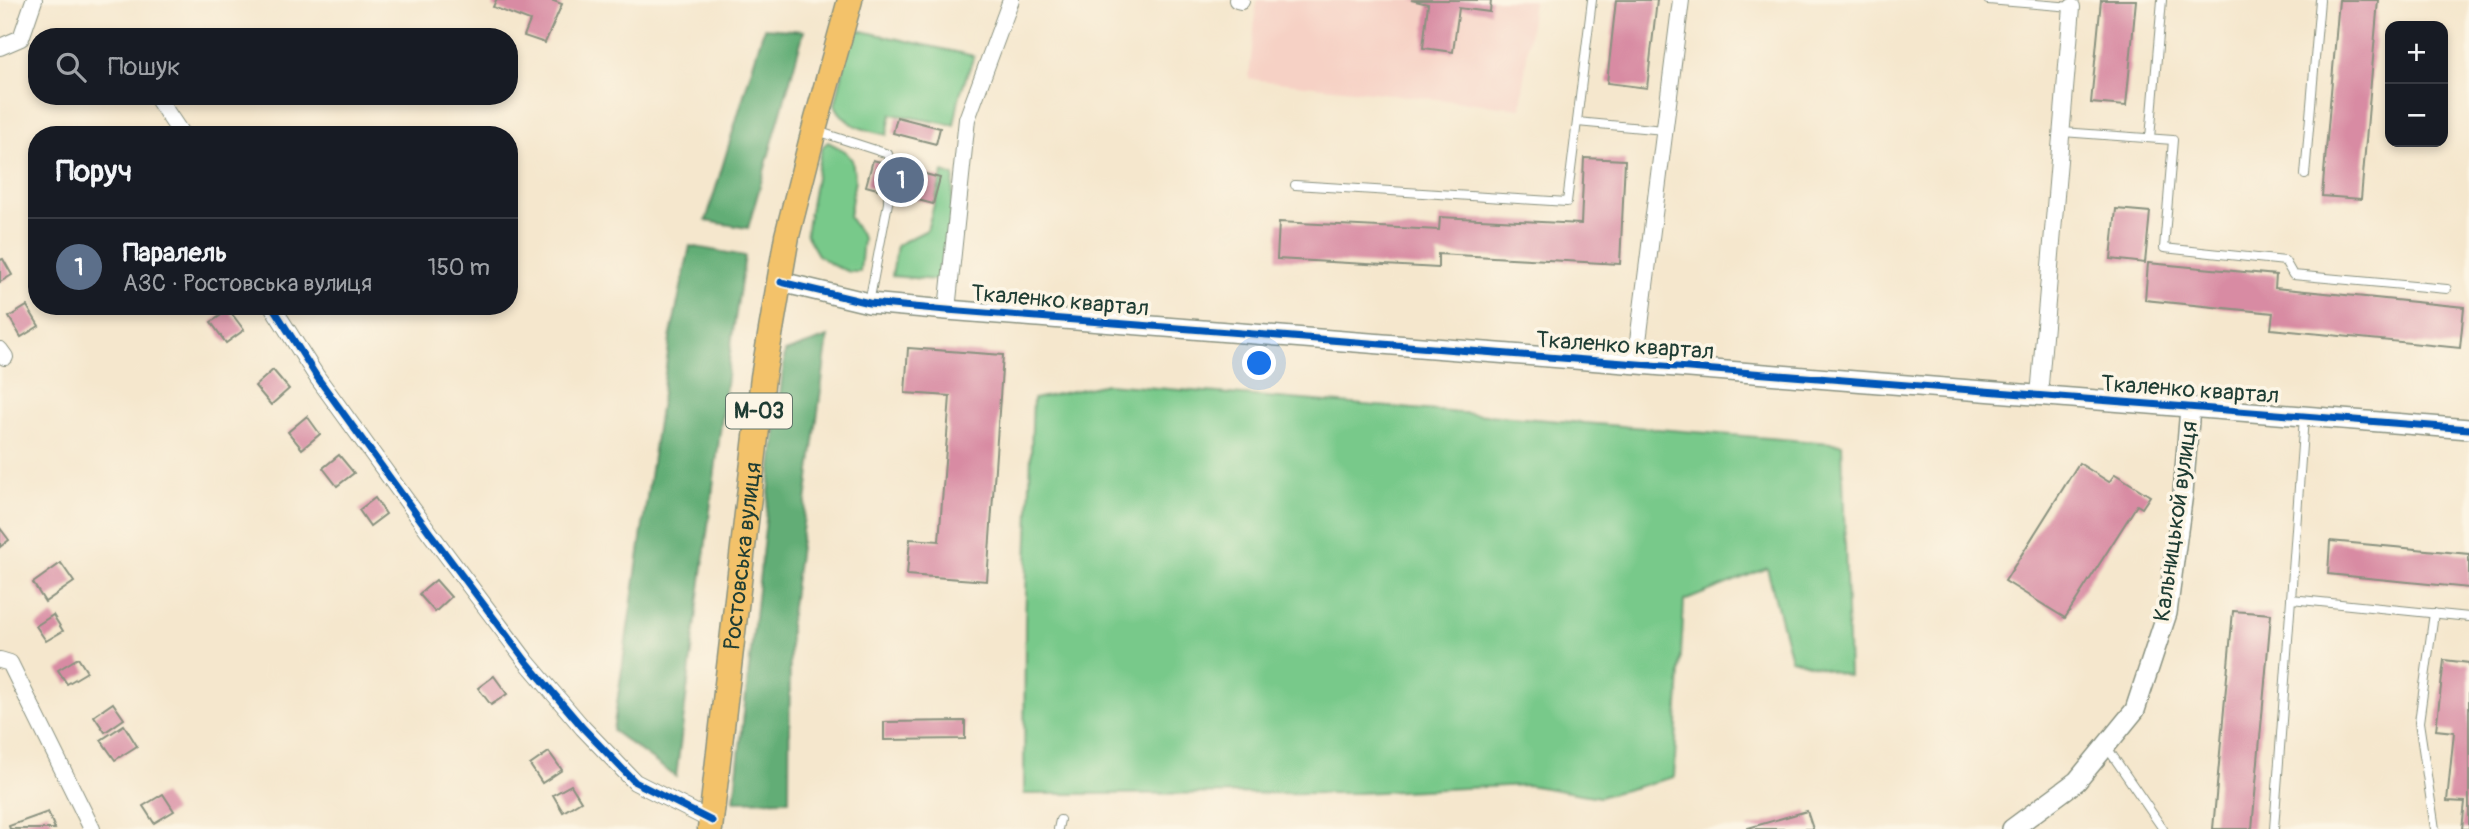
<!DOCTYPE html>
<html lang="uk">
<meta charset="utf-8">
<style>
:root{--surface:#171b24;--page:#20242c;--text:#f1f3f6;--muted:#9ea1a6;--line:#363941;--accent:#2563eb}
body{margin:0;font-family:Pangolin,sans-serif;background:var(--page);color:var(--text)}
.controls{position:absolute;right:21px;top:21px;display:grid;overflow:hidden;border-radius:14px;box-shadow:0 4px 10px #0003}
.controls button{width:63px;height:63px;display:grid;place-items:center;padding:0;border:0;border-bottom:2px solid var(--line);background:var(--surface);color:var(--text);font:35px sans-serif}
.you{position:absolute;left:1260px;top:364px;width:24px;height:24px;margin:-18px;border:5px solid #fff;border-radius:50%;background:#1a73e8;box-shadow:0 0 0 10px #1a73e833}
.badge{display:grid;place-items:center;width:46px;height:46px;border-radius:50%;background:var(--accent);color:#fff;font-size:23px;font-weight:700}
.pin{position:absolute;translate:-50% -50%;border:4px solid #fff;box-shadow:0 2px 7px #0006}
.list{margin:0;padding:0;list-style:none}
h2{display:flex;justify-content:space-between;align-items:center;height:91px;margin:0;padding:0 28px;font-size:30px}
h2 small{font-size:23px;font-weight:400;color:var(--muted)}
.list li{display:grid;grid-template-columns:46px 1fr auto;gap:21px;align-items:center;box-sizing:border-box;height:98px;padding:0 28px;border-top:2px solid var(--line)}
.list b{display:block;font-size:26px;white-space:nowrap}
.list p{margin:0;font-size:23px;white-space:nowrap;color:var(--muted)}
.list em{font-size:23px;font-style:normal;color:var(--muted)}
.icon{flex:none;width:38px;height:38px;fill:none;stroke:currentColor;stroke-width:2;stroke-linecap:round;stroke-linejoin:round}
.map{position:relative;flex:none;width:2469px;height:829px;overflow:hidden}
.search{position:absolute;background:var(--surface);box-shadow:0 4px 10px #0003;left:28px;top:28px;width:490px;height:77px;display:flex;align-items:center;gap:18px;box-sizing:border-box;padding:0 24px;border-radius:28px;color:var(--muted);font-size:26px}
.panel{position:absolute;background:var(--surface);box-shadow:0 4px 10px #0003;left:28px;top:126px;width:490px;height:189px;border-radius:28px}
.map>svg:first-child{display:block}
.built{fill:#f6d1c5}
.green{fill:#78c98a;stroke:#4c835f;stroke-width:2}
.forest{fill:#62ad76;stroke:#407555;stroke-width:2}
.building{fill:#d88ba3}
.lines{fill:none;stroke-linecap:round;stroke-linejoin:round}
.service-casing{stroke:#8a9280;stroke-width:10}
.minor-casing{stroke:#8a9280;stroke-width:18}
.tertiary-casing{stroke:#8a9280;stroke-width:22}
.trunk-casing{stroke:#8a9280;stroke-width:27}
.service{stroke:#fff;stroke-width:8}
.minor{stroke:#fff;stroke-width:16}
.tertiary{stroke:#fff;stroke-width:19}
.trunk{stroke:#f3c26a;stroke-width:24}
.cycleway-casing{stroke:#fcf5e5;stroke-width:11}
.cycleway{stroke:#0057b8;stroke-width:7}
.labels{text-anchor:middle;stroke-width:7;stroke-linejoin:round;paint-order:stroke}
.shield{fill:#fcf5e5;stroke:#617469;stroke-width:2}
.shield-label{font-size:21px;font-weight:bold;fill:#1f3d34}
.street-label{font-size:23px;fill:#1f3d34;stroke:#fcf5e5}
</style>
<div class="map">
<svg width="2469" height="829" viewBox="0 0 2469 829">
<rect width="100%" height="100%" fill="#fcf5e5"/>
<filter id="ink" filterUnits="userSpaceOnUse"><feTurbulence type="fractalNoise" baseFrequency=".0143" numOctaves="2"/><feDisplacementMap in="SourceGraphic" scale="14" xChannelSelector="R" yChannelSelector="G"/><feConvolveMatrix kernelMatrix="1 2 1 2 8 2 1 2 1" color-interpolation-filters="sRGB"/></filter>
<filter id="wash" filterUnits="userSpaceOnUse"><feTurbulence type="fractalNoise" baseFrequency=".00686" numOctaves="4" result="noise"/><feDisplacementMap in="SourceGraphic" scale="28" xChannelSelector="R" yChannelSelector="G"/><feGaussianBlur stdDeviation="1.57" result="paint"/><feColorMatrix in="noise" values="0 0 0 0 0 0 0 0 0 0 0 0 0 0 0 0 0 1.4 0 .05"/><feComposite in="paint" operator="in"/></filter>
<g filter="url(#wash)">
<rect width="100%" height="100%" fill="#f5e7cd"/>
<path class="built" d="M1257,0H1533L1521,108L1249,79Z"/>
<g class="green">
<path d="M853,29L974,56L960,94L954,125L891,114L887,135C865,130 846,127 835,105Z"/>
<path d="M828,142L845,151L852,160L855,179L849,217L863,238L860,272H850L834,266L818,255L806,234L820,155L823,146Z"/>
<path d="M943,172L954,176L945,281L892,276L897,245L927,230Z"/>
<path d="M1107,384L1842,444L1849,676L1791,659L1767,568L1684,601L1674,777L1599,797L1527,785L1358,793L1024,794L1025,622L1033,399Z"/>
</g>
<g class="forest">
<path d="M764,28L804,31L748,228L706,221Z"/>
<path d="M690,246L745,256L732,338L676,777L613,731L670,339Z"/>
<path d="M828,337L790,621L789,800L734,801L785,352Z"/>
</g>
<g id="blocks">
<g class="building">
<path d="M496,0H551L562,4L545,43L524,36L530,21L493,7Z"/>
<path d="M1411,0H1491L1490,12L1459,8L1453,52L1423,48L1428,4Z"/>
<path d="M1616,0H1657L1647,88L1607,83Z"/>
<path d="M2101,0H2136L2126,106L2091,103Z"/>
<path d="M2339,0H2378L2361,199L2322,196Z"/>
<path d="M897,117L940,128L936,144L893,133Z"/>
<path d="M1584,158L1625,160L1620,264L1438,254V268L1277,259L1279,222L1439,230L1440,217L1581,224Z"/>
<path d="M873,160L940,178L933,204L866,186Z"/>
<path d="M2116,209L2150,212L2145,263L2111,259Z"/>
<path d="M3,259L12,275L0,282V260Z"/>
<path d="M2148,263L2276,275L2275,288L2464,307L2460,348L2271,329L2273,313L2145,300Z"/>
<path d="M27,306L39,326L21,337L9,317Z"/>
<path d="M229,310L244,330L226,343L211,322Z"/>
<path d="M908,348L1003,355L987,581L907,575L910,539L939,541L950,396L905,393Z"/>
<path d="M273,370L289,389L271,405L255,386Z"/>
<path d="M307,416L320,434L302,449L288,432Z"/>
<path d="M339,455L354,473L337,486L323,468Z"/>
<path d="M2079,463L2109,482L2115,474L2150,496L2142,508L2137,505L2065,618L2005,581Z"/>
<path d="M375,498L386,514L370,526L359,510Z"/>
<path d="M0,528L9,540L0,547Z"/>
<path d="M2330,541L2469,554V588L2328,574Z"/>
<path d="M61,563L74,582L45,602L33,583Z"/>
<path d="M436,580L451,597L435,612L419,594Z"/>
<path d="M2233,611L2271,614L2252,829H2213Z"/>
<path d="M53,615L63,631L46,641L36,626Z"/>
<path d="M78,658L87,672L67,684L58,670Z"/>
<path d="M2444,660L2469,663V829H2462L2465,802L2447,801L2454,732L2436,730Z"/>
<path d="M494,676L507,694L491,705L478,688Z"/>
<path d="M113,703L124,719L105,732L94,716Z"/>
<path d="M965,721V739L884,740V722Z"/>
<path d="M124,725L137,746L115,760L101,740Z"/>
<path d="M549,752L562,770L542,783L530,765Z"/>
<path d="M571,785L581,801L563,812L553,795Z"/>
<path d="M163,794L174,811L154,823L143,806Z"/>
<path d="M1807,811L1813,829H1748V828Z"/>
<path d="M48,812L55,829H10L9,826Z"/>
</g>
</g>
</g>
<g filter="url(#ink)">
<use href="#blocks" fill-opacity="0" stroke="#8a9280" stroke-width="2"/>
<g class="lines">
<defs>
<g id="service">
<path d="M1988,0L2072,7"/>
<path d="M1577,122L1664,130"/>
<path d="M817,131L888,154V203L869,303"/>
<path d="M2062,132L2173,140L2164,248L2285,261L2293,275L2447,289"/>
<path d="M2150,138L2162,0"/>
<path d="M2305,175L2320,0"/>
<path d="M1295,185L1567,202L1592,0"/>
<path d="M2304,417L2291,599L2469,617"/>
<path d="M2434,613L2419,722L2435,829"/>
<path d="M2106,746L2163,829"/>
<path d="M1058,829L1060,820"/>
<path d="M2274,829L2291,599"/>
</g>
<g id="minor">
<path d="M1237,0L1241,1"/>
<path d="M0,47L21,38L34,0"/>
<path d="M156,96L182,135"/>
<path d="M272,306L317,377L430,533L526,661L583,728L635,782L712,821"/>
<path d="M947,310L967,119L1011,0"/>
<path d="M0,350L5,357"/>
<path d="M1635,365L1681,0"/>
<path d="M2039,396L2072,7"/>
<path d="M0,660L10,663L92,829"/>
</g>
<g id="tertiary">
<path d="M781,282L869,303L947,310L2469,429"/>
<path d="M2012,829L2077,781L2135,710L2167,613L2183,493L2190,408"/>
</g>
<g id="trunk">
<path id="s1" d="M710,829L763,377L787,236L814,130L850,0"/>
</g>
</defs>
<use href="#service" class="service-casing"/>
<use href="#minor" class="minor-casing"/>
<use href="#tertiary" class="tertiary-casing"/>
<use href="#trunk" class="trunk-casing"/>
<use href="#service" class="service"/>
<use href="#minor" class="minor"/>
<use href="#tertiary" class="tertiary"/>
<use href="#trunk" class="trunk"/>
<defs>
<g id="cycleway">
<path d="M781,282L869,303L947,310L2469,429"/>
<path d="M272,306L317,377L430,533L526,661L583,728L635,782L712,821"/>
</g>
</defs>
<use href="#cycleway" class="cycleway-casing"/>
<use href="#cycleway" class="cycleway"/>
</g>
</g>
<g class="labels">
<rect class="shield" x="726" y="393.5" width="66" height="35" rx="5"/>
<g class="shield-label">
<text x="759" y="418">М-03</text>
</g>
<g class="street-label">
<text transform="translate(1060 300) rotate(5)" y="8">Ткаленко квартал</text>
<text transform="translate(1625 345) rotate(4)" y="8">Ткаленко квартал</text>
<text transform="translate(2190 389) rotate(4)" y="8">Ткаленко квартал</text>
<text transform="translate(2175 521) rotate(-82)" y="8">Кальницькой вулиця</text>
<text dy="8" stroke="none"><textPath href="#s1" startOffset="275">Ростовська вулиця</textPath></text>
</g>
</g>
</svg>
<div class="controls">
<button>+</button>
<button>−</button>
</div>
<div class="you"></div>
<div class="pin badge" style="left:901px;top:180px;background:#5c6f8a">1</div>
<div class="search"><svg class="icon" aria-label="search" viewBox="0 0 24 24"><circle cx="10" cy="10" r="6"/><path d="M15 15l6 6"/></svg>Пошук</div>
<section class="panel">
<h2>Поруч<small></small></h2>
<ul class="list">
<li><span class="badge" style="background:#5c6f8a">1</span><div><b>Паралель</b><p>АЗС · Ростовська вулиця</p></div><em>150 m</em></li>
</ul>
</section>
</div>
